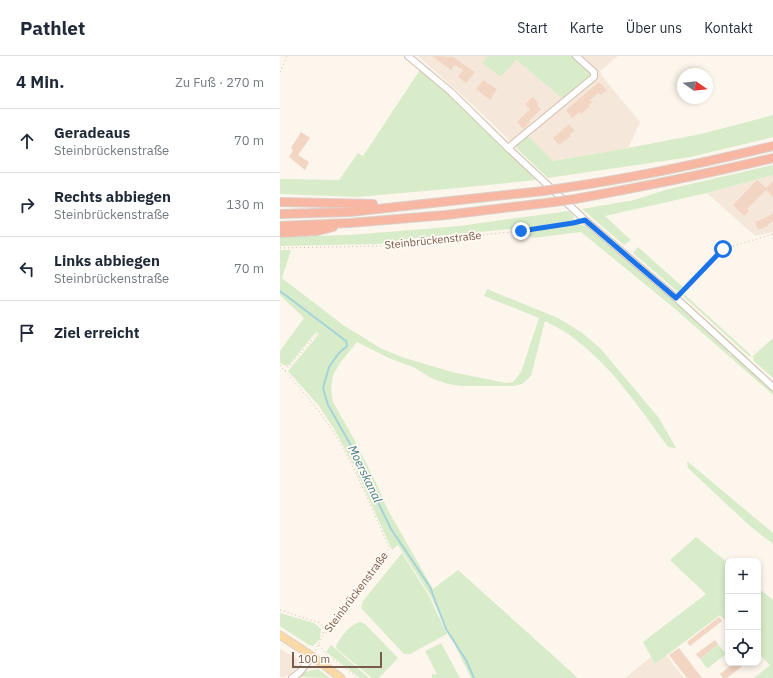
<!DOCTYPE html>
<html lang="de">
<meta charset="utf-8">
<style>
:root{--surface:#fff;--page:#f6f6f7;--text:#1f2937;--muted:#747a83;--line:#e0e1e3}
body{margin:0;font-family:"IBM Plex Sans",sans-serif;background:var(--page);color:var(--text)}
.controls{position:absolute;right:12px;bottom:12px;display:grid;overflow:hidden;border-radius:8px;box-shadow:0 2px 6px #0003}
.controls button{width:36px;height:36px;display:grid;place-items:center;padding:0;border:0;border-bottom:1px solid var(--line);background:var(--surface);color:var(--text);font:20px sans-serif}
.compass{position:absolute;left:397px;top:12px;width:36px;height:36px;border-radius:50%;background:var(--surface);box-shadow:0 2px 6px #0003;rotate:104deg}
.scale{position:absolute;left:12px;bottom:10px;width:90px;box-sizing:border-box;padding-left:4px;border:2px solid #7a5c4d;border-top:0;font-size:11px;line-height:14px;white-space:nowrap;color:#7a5c4d;-webkit-text-stroke:3px #fffaf3;paint-order:stroke}
.stop{position:absolute;width:12px;height:12px;margin:-9px;border:3px solid #1a73e8;border-radius:50%;background:#fff}
.stop.end{background:#1a73e8;border-color:#fff;box-shadow:0 1px 4px #0008}
.list{margin:0;padding:0;list-style:none}
h2{display:flex;justify-content:space-between;align-items:center;height:52px;margin:0;padding:0 16px;font-size:17px}
h2 small{font-size:13px;font-weight:400;color:var(--muted)}
.list li{display:grid;grid-template-columns:26px 1fr auto;gap:12px;align-items:center;box-sizing:border-box;height:64px;padding:0 16px;border-top:1px solid var(--line)}
.list b{display:block;font-size:15px;white-space:nowrap}
.list p{margin:0;font-size:13px;white-space:nowrap;color:var(--muted)}
.list em{font-size:13px;font-style:normal;color:var(--muted)}
.icon{flex:none;width:22px;height:22px;fill:none;stroke:currentColor;stroke-width:2;stroke-linecap:round;stroke-linejoin:round}
.map{position:relative;flex:none;width:493px;height:622px;overflow:hidden}
header{display:flex;align-items:center;gap:24px;box-sizing:border-box;height:56px;padding:0 20px;background:var(--surface);border-bottom:1px solid var(--line)}
header strong{font-size:19px}
nav{display:flex;gap:22px;margin-inline-start:auto;font-size:14px}
main{display:flex}
aside{flex:1;background:var(--surface)}
.map>svg:first-child{display:block}
.residential{fill:#f5e8da}
.green{fill:#d8ecc9}
.lines{fill:none;stroke-linecap:round;stroke-linejoin:round}
.stream{stroke:#a5d3da;stroke-width:2}
.building{fill:#f3d5c3}
.minor-casing{stroke:#d1beb0;stroke-width:8}
.major-casing{stroke:#dad1cd;stroke-width:9}
.highway-casing{stroke:#dad1cd;stroke-width:10}
.path{stroke:#d9b8a5;stroke-width:1;stroke-dasharray:1 3;stroke-linecap:butt}
.minor{stroke:#fff;stroke-width:6}
.major{stroke:#fbd9a5;stroke-width:7}
.highway{stroke:#f7b7a3;stroke-width:8}
.highway-bridge-casing{stroke:#dad1cd;stroke-width:10;stroke-linecap:butt}
.highway-bridge{stroke:#f7b7a3;stroke-width:8}
.route{stroke:#1a73e8;stroke-width:5}
.labels{text-anchor:middle;stroke-width:3.5;stroke-linejoin:round;paint-order:stroke}
.street-label{font-size:11px;fill:#7a5c4d;stroke:#fffaf3}
.water-label{font-size:12px;font-style:italic;fill:#437c86;stroke:#fffaf3}
</style>
<header>
<strong>Pathlet</strong>
<nav><a>Start</a><a>Karte</a><a>Über uns</a><a>Kontakt</a></nav>
</header>
<main>
<aside>
<h2>4 Min.<small>Zu Fuß · 270 m</small></h2>
<ul class="list">
<li><svg class="icon" aria-label="ahead" viewBox="0 0 24 24"><path d="M12 20V5M6 11l6-6 6 6"/></svg><div><b>Geradeaus</b><p>Steinbrückenstraße</p></div><em>70 m</em></li>
<li><svg class="icon" aria-label="right" viewBox="0 0 24 24"><path d="M7 20v-9h11M14 6l5 5-5 5"/></svg><div><b>Rechts abbiegen</b><p>Steinbrückenstraße</p></div><em>130 m</em></li>
<li><svg class="icon" aria-label="left" viewBox="0 0 24 24"><path d="M17 20v-9H6M10 6l-5 5 5 5"/></svg><div><b>Links abbiegen</b><p>Steinbrückenstraße</p></div><em>70 m</em></li>
<li><svg class="icon" aria-label="arrive" viewBox="0 0 24 24"><path d="M6 21V4h12l-3 4 3 4H6"/></svg><div><b>Ziel erreicht</b></div></li>
</ul>
</aside>
<div class="map">
<svg width="493" height="622" viewBox="0 0 493 622">
<rect width="100%" height="100%" fill="#fdf6ec"/>
<g class="residential">
<path d="M138,0H208L202,7L236,4L283,43L231,86L194,50Z"/>
<path d="M298,0H338L320,15L321,19L360,66L348,92L272,105L248,80L318,20L314,14Z"/>
<path d="M493,119V176L475,180L427,137Z"/>
<path d="M0,593L21,605L15,614L9,619L3,621H0Z"/>
<path d="M386,599L404,622H345L371,601L375,608Z"/>
</g>
<g class="green">
<path d="M208,0H292L311,16V20L283,43L236,4L221,21L202,7Z"/>
<path d="M140,14L172,41L256,124L178,132L77,141L0,138V123L59,124L78,97L83,100Z"/>
<path d="M493,59V81L411,101L268,122L236,92L238,87L248,78V80L273,105L348,92L421,78Z"/>
<path d="M493,109V119L427,137L325,160L351,184L344,189L302,153L354,144L385,134Z"/>
<path d="M289,155L294,160L293,165L241,172L136,182L100,188L0,190V181L69,179L144,173L179,170Z"/>
<path d="M299,168L307,171L396,247L448,293V296L451,299H454L493,334V339L394,252L301,176L253,182L241,176Z"/>
<path d="M358,191L404,232L400,236H398L353,197Z"/>
<path d="M0,194H11L2,222L63,269L102,293L125,302L172,316L226,327L233,326L241,316L259,262L204,240L207,233L278,262L301,276L320,292L379,362L396,392L388,391C360,353 334,313 296,284C287,276 276,271 265,265L251,320L242,328L233,330H181L168,328L153,323L133,311L111,303L77,286L60,307L53,319L51,333L53,346L75,385L97,429L109,456L153,533L178,514L298,622H191L150,539L118,489L112,494L75,412L54,373L39,350L8,315L39,278L36,276L9,309L6,310L0,307V295L24,262L0,239Z"/>
<path d="M404,238L471,299L470,301L403,240Z"/>
<path d="M402,242L467,301L466,302L403,244Z"/>
<path d="M493,282V322L473,304L474,302L472,301Z"/>
<path d="M407,405L493,477V488L471,471L408,412Z"/>
<path d="M416,481L448,507V567L440,559L375,608L363,586L426,538L390,504Z"/>
<path d="M122,497L149,540L167,578L130,598H124L81,552L83,545Z"/>
<path d="M478,532L493,544V622H474L490,609L478,597Z"/>
<path d="M0,557L34,567L41,573L40,583L33,590L29,589L0,570Z"/>
<path d="M80,566L85,568L118,602L99,622H92L57,593L56,590C60,581 71,568 80,566Z"/>
<path d="M161,587L180,622H152V618H157L145,595Z"/>
<path d="M438,588L446,598L428,612L426,611L420,603Z"/>
<path d="M51,589L89,622H80L46,596Z"/>
<path d="M38,613L50,622L18,621L24,616Z"/>
</g>
<g class="lines">
<path class="stream" d="M0,235L66,285L67,290L59,297L49,311L43,332L48,349L82,409L94,438L111,473L150,531L166,573L186,604L194,622"/>
</g>
<g class="building">
<path d="M152,0L173,1L195,16L186,27L178,21L183,14L175,9L171,14Z"/>
<path d="M203,24L217,33L210,44L196,33Z"/>
<path d="M319,26L327,34L321,39L318,37L310,44L312,46L309,49V51L301,58L300,56L292,62L286,54Z"/>
<path d="M253,41L259,48L257,49L261,53L249,65L250,66L243,73L237,66L250,53L245,48Z"/>
<path d="M289,68L295,75L290,78L291,80L279,89L273,82Z"/>
<path d="M21,76L30,82L18,99L29,106L25,114L9,101L13,94L11,92Z"/>
<path d="M477,124L486,132L493,125V141L486,134L467,153L469,155L464,160L453,149Z"/>
<path d="M493,157V165L487,169L488,170L478,174L475,166L485,162Z"/>
<path d="M439,561L442,565L410,590L407,586Z"/>
<path d="M435,584L438,588L420,603L416,598Z"/>
<path d="M399,592L422,622H407L389,599Z"/>
<path d="M454,607H466L447,622H443L440,618Z"/>
</g>
<g class="lines">
<defs>
<g id="minor">
<path d="M128,0L171,36L228,92L305,164L396,242L493,331"/>
<path d="M228,92L314,21V16L296,0"/>
<path d="M12,622L20,616L32,600"/>
</g>
<path id="major" d="M0,579L32,600L61,622"/>
<g id="highway">
<path d="M283,132C354,122 424,107 493,90"/>
<path d="M295,143C361,131 427,118 493,102"/>
<path d="M0,146L93,148"/>
<path d="M0,158L70,156L263,135"/>
<path d="M0,170L70,167L166,159L274,146"/>
<path d="M0,177L37,175L53,171"/>
</g>
</defs>
<use href="#minor" class="minor-casing"/>
<use href="#major" class="major-casing"/>
<use href="#highway" class="highway-casing"/>
<g class="path">
<path d="M0,16L7,0"/>
<path d="M0,192L100,190L119,187L241,175L298,166"/>
<path d="M401,238L443,193L493,178"/>
<path d="M0,309C18,331 37,350 52,374C75,410 91,451 109,491L106,498L70,546L43,580L35,595"/>
<path d="M5,315L37,278"/>
<path d="M0,554L40,567L43,571V579"/>
<path d="M39,589L46,598L78,622"/>
</g>
<use href="#minor" class="minor"/>
<use href="#major" class="major"/>
<use href="#highway" class="highway"/>
<defs>
<g id="highway-bridge">
<path d="M263,135L283,132"/>
<path d="M274,146L295,143"/>
</g>
</defs>
<use href="#highway-bridge" class="highway-bridge-casing"/>
<use href="#highway-bridge" class="highway-bridge"/>
</g>
<g class="lines">
<path class="route" d="M241,175L293,167L305,164L396,242L443,193"/>
</g>
<g class="labels">
<g class="street-label">
<text transform="translate(153 184) rotate(-6)" y="4">Steinbrückenstraße</text>
<text transform="translate(76 536) rotate(-53)" y="4">Steinbrückenstraße</text>
</g>
<g class="water-label">
<text transform="translate(85 418) rotate(64)" y="4">Moerskanal</text>
</g>
</g>
</svg>
<div class="controls">
<button>+</button>
<button>−</button>
<button><svg class="icon" aria-label="locate" viewBox="0 0 24 24"><circle cx="12" cy="12" r="6"/><path d="M12 2v4M12 18v4M2 12h4M18 12h4"/></svg></button>
</div>
<svg class="compass" viewBox="-18 -18 36 36"><path d="M0-13l5 13h-10z" fill="#e53935"/><path d="M0 13l5-13h-10z" fill="#747a83"/></svg>
<div class="scale">100 m</div>
<div class="stop" style="left:443px;top:193px"></div>
<div class="stop end" style="left:241px;top:175px"></div>
</div>
</main>
